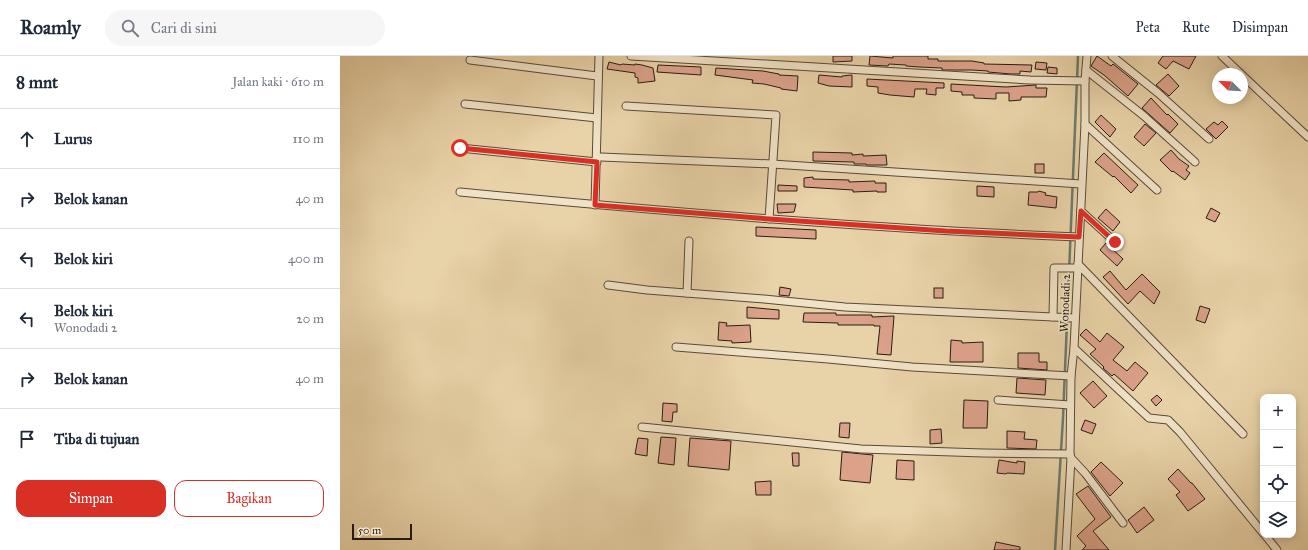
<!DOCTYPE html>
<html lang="id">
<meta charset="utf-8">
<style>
:root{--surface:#fff;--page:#f6f6f7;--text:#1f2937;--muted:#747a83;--line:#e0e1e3;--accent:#d93025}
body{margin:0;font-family:"IM FELL Great Primer",serif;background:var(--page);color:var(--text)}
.controls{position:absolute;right:12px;bottom:12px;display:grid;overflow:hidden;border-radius:8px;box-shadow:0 2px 10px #0003}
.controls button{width:36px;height:36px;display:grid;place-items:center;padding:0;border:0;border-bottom:1px solid var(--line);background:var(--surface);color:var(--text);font:20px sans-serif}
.compass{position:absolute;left:872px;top:12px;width:36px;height:36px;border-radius:50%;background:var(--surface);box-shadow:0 2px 10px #0003;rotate:294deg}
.scale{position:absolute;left:12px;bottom:10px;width:60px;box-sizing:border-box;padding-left:4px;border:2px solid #281d14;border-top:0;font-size:11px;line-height:14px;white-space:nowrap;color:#281d14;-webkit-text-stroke:3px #f0e2c6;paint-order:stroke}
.stop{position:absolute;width:12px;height:12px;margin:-9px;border:3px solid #d93025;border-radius:50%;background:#fff}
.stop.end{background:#d93025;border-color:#fff;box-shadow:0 1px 4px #0008}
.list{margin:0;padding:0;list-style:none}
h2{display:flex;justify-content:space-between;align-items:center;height:52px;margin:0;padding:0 16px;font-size:17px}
h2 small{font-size:13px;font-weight:400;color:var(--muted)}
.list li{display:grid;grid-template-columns:26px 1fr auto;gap:12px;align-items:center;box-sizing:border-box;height:60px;padding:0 16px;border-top:1px solid var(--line)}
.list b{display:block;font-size:15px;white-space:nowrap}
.list p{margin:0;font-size:13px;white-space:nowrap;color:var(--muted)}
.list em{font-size:13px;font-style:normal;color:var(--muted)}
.actions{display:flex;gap:8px;padding:12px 16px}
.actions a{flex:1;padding:9px 0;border:1px solid var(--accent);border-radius:12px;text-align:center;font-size:14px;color:var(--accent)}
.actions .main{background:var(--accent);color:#fff}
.icon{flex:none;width:22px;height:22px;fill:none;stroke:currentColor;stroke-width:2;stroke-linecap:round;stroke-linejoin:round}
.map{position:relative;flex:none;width:968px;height:494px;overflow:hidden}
header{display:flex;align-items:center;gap:24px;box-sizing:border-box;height:56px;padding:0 20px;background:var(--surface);border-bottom:1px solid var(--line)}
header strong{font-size:19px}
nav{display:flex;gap:22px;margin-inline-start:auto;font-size:14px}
.search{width:280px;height:36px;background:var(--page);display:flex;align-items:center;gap:10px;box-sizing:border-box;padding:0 14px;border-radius:22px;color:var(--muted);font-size:15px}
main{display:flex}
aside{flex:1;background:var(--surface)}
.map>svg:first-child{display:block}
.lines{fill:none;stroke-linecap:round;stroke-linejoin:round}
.stream{stroke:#6b7a6d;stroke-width:2.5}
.building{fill:#dba189;stroke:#281d14}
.minor-casing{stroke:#584a39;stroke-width:9}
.minor{stroke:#f0e2c6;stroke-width:7}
.route{stroke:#d93025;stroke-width:5}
.labels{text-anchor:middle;stroke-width:3;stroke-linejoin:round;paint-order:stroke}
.street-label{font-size:12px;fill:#281d14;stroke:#f0e2c6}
</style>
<header>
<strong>Roamly</strong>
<div class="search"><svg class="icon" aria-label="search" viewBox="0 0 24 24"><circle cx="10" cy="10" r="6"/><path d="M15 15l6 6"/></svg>Cari di sini</div>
<nav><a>Peta</a><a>Rute</a><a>Disimpan</a></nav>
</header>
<main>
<aside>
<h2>8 mnt<small>Jalan kaki · 610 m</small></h2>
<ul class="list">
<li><svg class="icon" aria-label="ahead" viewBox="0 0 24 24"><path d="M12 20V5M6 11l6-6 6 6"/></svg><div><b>Lurus</b></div><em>110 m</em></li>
<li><svg class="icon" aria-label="right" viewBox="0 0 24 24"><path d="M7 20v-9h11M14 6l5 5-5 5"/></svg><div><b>Belok kanan</b></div><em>40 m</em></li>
<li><svg class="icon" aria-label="left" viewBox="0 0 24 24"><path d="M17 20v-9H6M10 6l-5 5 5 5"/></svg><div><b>Belok kiri</b></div><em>400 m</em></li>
<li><svg class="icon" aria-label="left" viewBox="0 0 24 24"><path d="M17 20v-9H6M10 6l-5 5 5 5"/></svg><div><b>Belok kiri</b><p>Wonodadi 2</p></div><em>20 m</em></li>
<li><svg class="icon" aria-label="right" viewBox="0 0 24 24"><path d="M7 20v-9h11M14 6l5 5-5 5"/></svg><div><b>Belok kanan</b></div><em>40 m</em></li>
<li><svg class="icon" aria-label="arrive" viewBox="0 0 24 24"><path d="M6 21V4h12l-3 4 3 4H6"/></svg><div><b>Tiba di tujuan</b></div></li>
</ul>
<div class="actions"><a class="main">Simpan</a><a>Bagikan</a></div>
</aside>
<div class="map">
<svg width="968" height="494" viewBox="0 0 968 494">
<rect width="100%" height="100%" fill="#e8d2a7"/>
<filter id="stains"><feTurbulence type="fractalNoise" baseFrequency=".005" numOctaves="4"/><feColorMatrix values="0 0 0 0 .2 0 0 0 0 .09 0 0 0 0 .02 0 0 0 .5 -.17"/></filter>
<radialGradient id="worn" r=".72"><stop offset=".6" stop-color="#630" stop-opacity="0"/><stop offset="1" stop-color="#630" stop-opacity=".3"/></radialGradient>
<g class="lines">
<path class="stream" d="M715,494L723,362L738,0"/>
</g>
<g class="building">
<path d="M493,0H512V5L493,6Z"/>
<path d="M530,0L553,2V0H588V3H598V5H632L644,7V8L692,9L691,16L680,15V18H671L648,16V15L632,14H602V12L579,11L566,10V9L549,8L548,10L529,9Z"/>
<path d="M757,0L771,10L773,8L798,28L788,40L764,19L751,10Z"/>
<path d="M823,0H856L849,13L833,5L826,13L818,7Z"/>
<path d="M269,6L281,9L282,8L295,9V8L302,9L313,12L315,25L298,27V22L295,21V17L267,13Z"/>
<path d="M696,6L707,7L706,14L695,13Z"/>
<path d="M318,9L361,11V19L317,16Z"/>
<path d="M708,11L717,12V18L707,17Z"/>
<path d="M376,12L423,15L439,18V19L458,20L457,35L441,33V32L424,28L412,27L413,24L375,19Z"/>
<path d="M828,18L839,30L829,40L816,29Z"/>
<path d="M479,19L502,21V20L512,19V31L489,30L478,27Z"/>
<path d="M527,23L604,27V32H596V39L586,38L587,33H575L574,41L550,39L538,37V31L527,30Z"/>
<path d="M611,28L666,31L696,29V32H707L706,41H681V44L669,45V37H656V43L634,42V39H622V36L611,35Z"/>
<path d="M811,42L827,59L828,58L838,68L830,77L802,52Z"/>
<path d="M761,59L776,73L770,81L755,66Z"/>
<path d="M882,65L888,71L876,83L866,73L874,66L878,69Z"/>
<path d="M805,68L816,77L804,90L794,81Z"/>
<path d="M831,94L839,103L849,110L846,114L850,117L845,124L833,115L832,116L820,104Z"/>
<path d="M473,96L512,97V99L523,98V100L546,99L547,109H526V108H514V106L473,105Z"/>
<path d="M764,97L798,129L791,137L774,120L773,121L755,106Z"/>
<rect x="695" y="108" width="9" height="9"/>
<path d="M473,121V123L509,124V126L535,125V127H546V136H537V135L513,136V134L464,131V122Z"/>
<path d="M438,129L457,130V135H438Z"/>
<path d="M637,130L654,131V141L637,140Z"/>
<path d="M699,135L706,137L705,139L717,141L716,152L688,149L689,136H698Z"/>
<path d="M437,148H456L454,156L438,157Z"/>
<path d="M871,152L880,157L875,166L866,162Z"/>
<path d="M766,153L780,166L773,175L758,162Z"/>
<path d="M416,171L476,174V183L416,180Z"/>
<path d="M766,187L783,203L777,210L760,194Z"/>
<path d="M770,215L786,234L802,218L820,236L814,248L800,235L788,248L763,221Z"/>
<path d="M440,231L451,233L449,240L439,239Z"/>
<rect x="594" y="232" width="9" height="10"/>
<path d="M860,250L870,253L865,267L856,264Z"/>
<path d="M407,251L439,254V263L407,262Z"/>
<path d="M464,257H496V259H532V261L554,260L551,299L537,298L540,270H534V269H498V267L463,266Z"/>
<path d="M379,266L387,267L386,270L410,269L411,286L392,287V285L378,284Z"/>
<path d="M746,273L760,286L767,277L784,291L773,304L787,315L795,306L808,317L793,335L774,318L772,320L763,312L764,311L750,298L756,293L740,279Z"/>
<path d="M611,284L622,285V287L643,286V306H610Z"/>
<path d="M678,297H699V306H707V314L678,312Z"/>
<path d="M677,322L706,324L705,339L676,337Z"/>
<path d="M753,325L767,340L754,352L740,337Z"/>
<path d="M817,339L822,344L816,350L811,344Z"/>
<path d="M624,344L648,345L647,372H623Z"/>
<path d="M323,347L337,348V356H333L332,366L322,365Z"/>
<path d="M745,364L756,368L752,378L741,374Z"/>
<path d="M500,367H510L509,382L499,381Z"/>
<path d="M601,373L602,387L590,388V374Z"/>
<path d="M667,375L685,376L684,383L697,384L696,393L667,392Z"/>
<path d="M321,381L336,382L334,409L318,407Z"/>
<path d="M298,382L308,383L307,400L295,398Z"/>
<path d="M350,382L391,385L389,414L348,410Z"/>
<path d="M502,396L533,399L530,427L500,424Z"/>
<path d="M452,397H459V410H453Z"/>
<path d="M557,404L574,405V424L556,423Z"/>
<path d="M659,404L677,407V405L685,406L684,418L667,417L666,418L657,417Z"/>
<path d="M761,406L783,427L770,440L751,416Z"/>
<path d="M838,413L851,427H852L865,443L848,455L836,439L840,436L828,423Z"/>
<path d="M431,425V439H416L415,426Z"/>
<path d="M748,430L771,461L753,475L769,494H742L746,490L737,480L755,463L736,438Z"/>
<path d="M804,451L814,464L797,477L788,464Z"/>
<path d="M656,486L680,491V494H654Z"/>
</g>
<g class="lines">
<defs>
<g id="minor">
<path d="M291,0L690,24L745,25"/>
<path d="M772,0L818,37L869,83"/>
<path d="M882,0L901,18"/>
<path d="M130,4L257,20"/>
<path d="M746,14L804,60L855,106"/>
<path d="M902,19L968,81"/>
<path d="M125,48L257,62"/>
<path d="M286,50L436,59L429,163"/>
<path d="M745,68L817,134"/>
<path d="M120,92L257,106"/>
<path d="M261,101L432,108L741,128"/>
<path d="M120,136C326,156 532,173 739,181"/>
<path d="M255,149L259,0"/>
<path d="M741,155L775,186"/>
<path d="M738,208L903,378"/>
<path d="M268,229L307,234L424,243L505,251L735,262"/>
<path d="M347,237L349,185"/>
<path d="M713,261L714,212H737"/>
<path d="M336,291L488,303L572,311L731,320"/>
<path d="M734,292L809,362L828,364L840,376L923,477"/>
<path d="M658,344L730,349"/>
<path d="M302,371L521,393L643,397L730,398"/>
<path d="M731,402L745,417L783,467"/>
<path d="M925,479L937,494"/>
<path d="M726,494L731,402L730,398L731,320L734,292L745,68V25L747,0"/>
</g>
</defs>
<use href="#minor" class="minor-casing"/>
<use href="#minor" class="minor"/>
</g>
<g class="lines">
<path class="route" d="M120,92L257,106L255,149L429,163L606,175L739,181L741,155L775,186"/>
</g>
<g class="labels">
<g class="street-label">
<text transform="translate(725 247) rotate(-88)" y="4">Wonodadi 2</text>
</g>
</g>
<rect width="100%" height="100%" filter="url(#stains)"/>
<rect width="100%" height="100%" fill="url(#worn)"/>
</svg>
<div class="controls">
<button>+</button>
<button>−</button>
<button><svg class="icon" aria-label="locate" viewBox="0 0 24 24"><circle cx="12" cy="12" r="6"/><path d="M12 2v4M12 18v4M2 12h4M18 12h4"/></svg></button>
<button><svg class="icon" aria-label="layers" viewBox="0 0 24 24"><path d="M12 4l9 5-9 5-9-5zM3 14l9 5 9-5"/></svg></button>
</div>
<svg class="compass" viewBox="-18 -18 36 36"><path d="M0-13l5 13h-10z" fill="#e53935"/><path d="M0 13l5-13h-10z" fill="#747a83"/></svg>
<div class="scale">50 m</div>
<div class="stop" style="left:120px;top:92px"></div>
<div class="stop end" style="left:775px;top:186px"></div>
</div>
</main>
